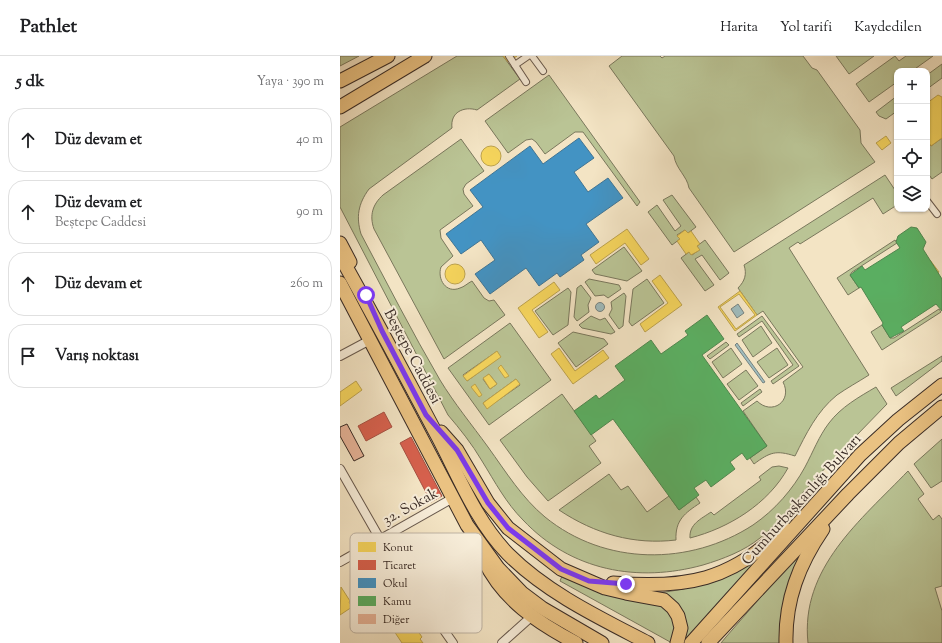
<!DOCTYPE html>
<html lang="tr">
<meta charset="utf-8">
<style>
:root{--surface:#fff;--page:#f6f6f6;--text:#202124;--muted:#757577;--line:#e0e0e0}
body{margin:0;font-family:"Sorts Mill Goudy",serif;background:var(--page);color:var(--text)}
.controls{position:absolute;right:12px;top:12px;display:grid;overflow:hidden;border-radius:8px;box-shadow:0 1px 3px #0004}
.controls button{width:36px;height:36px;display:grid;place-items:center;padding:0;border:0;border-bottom:1px solid var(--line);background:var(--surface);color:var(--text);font:20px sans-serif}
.stop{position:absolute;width:12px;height:12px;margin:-9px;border:3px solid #7c3aed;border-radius:50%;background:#fff}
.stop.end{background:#7c3aed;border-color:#fff;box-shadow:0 1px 4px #0008}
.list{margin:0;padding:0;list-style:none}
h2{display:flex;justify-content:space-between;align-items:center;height:52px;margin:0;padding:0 16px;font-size:17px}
h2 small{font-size:13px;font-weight:400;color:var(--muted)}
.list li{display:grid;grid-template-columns:26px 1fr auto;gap:12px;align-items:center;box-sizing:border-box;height:64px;margin:0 8px 8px;padding:0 8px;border:1px solid var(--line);border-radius:16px}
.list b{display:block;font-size:15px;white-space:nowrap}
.list p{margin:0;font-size:13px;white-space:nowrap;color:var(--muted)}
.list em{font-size:13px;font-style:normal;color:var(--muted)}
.icon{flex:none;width:22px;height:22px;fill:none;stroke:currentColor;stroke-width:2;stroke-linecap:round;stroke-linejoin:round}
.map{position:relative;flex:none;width:602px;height:587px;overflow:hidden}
header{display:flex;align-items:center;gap:24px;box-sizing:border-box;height:56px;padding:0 20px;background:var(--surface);border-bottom:1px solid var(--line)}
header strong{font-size:19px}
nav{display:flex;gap:22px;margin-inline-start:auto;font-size:14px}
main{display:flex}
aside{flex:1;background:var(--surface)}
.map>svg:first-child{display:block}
.green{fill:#bac495;stroke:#7a785d;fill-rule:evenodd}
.water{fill:#9fbcbd;stroke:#768280}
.homes{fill:#f6d55c;stroke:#bda24c;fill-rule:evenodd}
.shops{fill:#d6604d;stroke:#a75041}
.schools{fill:#4393c3;stroke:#407494}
.public{fill:#5aae61;stroke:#50874f}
.building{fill:#e5b296;stroke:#392b25}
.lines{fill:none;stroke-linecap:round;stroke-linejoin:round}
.pedestrian-casing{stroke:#68594d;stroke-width:8}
.minor-casing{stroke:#68594d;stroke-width:10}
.primary-casing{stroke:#392b25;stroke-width:15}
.pedestrian{stroke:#f7edd9;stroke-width:6}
.minor{stroke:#f7edd9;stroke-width:8}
.primary{stroke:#eac282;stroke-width:13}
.route{stroke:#7c3aed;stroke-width:5}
.labels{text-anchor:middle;stroke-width:4;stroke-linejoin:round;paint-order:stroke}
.street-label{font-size:15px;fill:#392b25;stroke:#f7edd9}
.key{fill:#f7edd9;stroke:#beb3a3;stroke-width:1}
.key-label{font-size:11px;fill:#392b25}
</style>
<header>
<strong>Pathlet</strong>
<nav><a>Harita</a><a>Yol tarifi</a><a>Kaydedilen</a></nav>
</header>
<main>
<aside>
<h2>5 dk<small>Yaya · 390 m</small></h2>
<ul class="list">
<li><svg class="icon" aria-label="ahead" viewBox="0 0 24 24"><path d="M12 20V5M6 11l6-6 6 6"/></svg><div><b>Düz devam et</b></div><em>40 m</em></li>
<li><svg class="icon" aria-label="ahead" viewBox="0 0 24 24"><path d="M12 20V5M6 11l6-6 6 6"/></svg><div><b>Düz devam et</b><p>Beştepe Caddesi</p></div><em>90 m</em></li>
<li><svg class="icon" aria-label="ahead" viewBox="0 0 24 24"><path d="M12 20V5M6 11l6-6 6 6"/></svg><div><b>Düz devam et</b></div><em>260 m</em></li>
<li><svg class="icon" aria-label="arrive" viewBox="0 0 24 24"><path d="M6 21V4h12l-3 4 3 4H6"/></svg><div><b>Varış noktası</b></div></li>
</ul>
</aside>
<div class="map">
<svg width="602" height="587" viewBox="0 0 602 587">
<rect width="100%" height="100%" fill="#f3e4c4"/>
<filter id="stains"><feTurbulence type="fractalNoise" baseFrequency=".005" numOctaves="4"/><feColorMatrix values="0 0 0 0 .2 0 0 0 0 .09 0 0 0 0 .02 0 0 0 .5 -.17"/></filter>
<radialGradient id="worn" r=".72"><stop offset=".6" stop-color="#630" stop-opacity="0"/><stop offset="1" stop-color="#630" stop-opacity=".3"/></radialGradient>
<g class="green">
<path d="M0,0H19L0,10Z"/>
<path d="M117,0H163L180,23L137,54C124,50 110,56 112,72L29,133C18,148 16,161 21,178C47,227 72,276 100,324C114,347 132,369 148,391C166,416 182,442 205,461C265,510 350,510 413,469C435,454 453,433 465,411C473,396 479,380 489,367C501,351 519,341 536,331L547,348C520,376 492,404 466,433C451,450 438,468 420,482C404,495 383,503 363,509C298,527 231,515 183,464C166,447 155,426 142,405C132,388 120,373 108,359L0,151V71Z"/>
<path d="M282,0H320L322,2L325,0H463L472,12L477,14L520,74L521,87L535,106L394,196L349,132C347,120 336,113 334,100L269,10Z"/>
<path d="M496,0H534L509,18Z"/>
<path d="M555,0L559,5L566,0H593L572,15H557V26L529,46L516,28Z"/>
<path d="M602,8V22L587,33V19Z"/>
<path d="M209,19L300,146L297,150L243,76H235L205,98L196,86L192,83L186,84L168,97L145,65Z"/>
<path d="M557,40V55L546,63L539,60L536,56Z"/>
<path d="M602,82V116L592,123L587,116V84L591,90Z"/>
<path d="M121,83L144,115L126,128L123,133L124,138L133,150L100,174L101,182L113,200L101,211C97,223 106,238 120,232C124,231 128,227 132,225L144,242L149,245L154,244L165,259L104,303L34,173C29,159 33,148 43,139Z"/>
<path d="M545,119L557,137V149L543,158L533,142L460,188L458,186L449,192L529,319C518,326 507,332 497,339C477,355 466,378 455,400C436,394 430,396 414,408L410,402L427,390L403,355L417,345C432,360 453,345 443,326L463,311L423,255L417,259L398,232C405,225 407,218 404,209Z"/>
<path d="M332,139L356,171L348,177L345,174L337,179L340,183L332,189L308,156L317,149L335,175L341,170L323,144Z"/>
<path d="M365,184L389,217L380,224L362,199L355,203L374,229L365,235L341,202L349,196L352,199L359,194L357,190Z"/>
<path d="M555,184L557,187L512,216L510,219L519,232L508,239L497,222Z"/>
<path d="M284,191L302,215L287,225L255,218L252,214Z"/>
<path d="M249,223L279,229L281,233L268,242L264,239L255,240L245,226Z"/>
<path d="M307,223L324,247L292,270L289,266L293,233Z"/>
<path d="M241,229L251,242L248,249L249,256L237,265L234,261L237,232Z"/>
<path d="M228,232L231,236L228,269L213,279L195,255Z"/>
<path d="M284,237L286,240L283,270L279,273L269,259L272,253L271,246Z"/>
<path d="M599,253L601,256L542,294L531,276L542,269L550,282H554Z"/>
<path d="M251,260L260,264L265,262L275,276L271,278L242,272L239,269Z"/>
<path d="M422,260L459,310L433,328L431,325L453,309L422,265L399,281L397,278Z"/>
<path d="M170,267L211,324L149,369L108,312ZM156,296L160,301L127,325L123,319ZM149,318L157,328L150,333L143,323ZM176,323L180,329L147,352L143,347Z"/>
<path d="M421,270L432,287L413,301L402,284Z"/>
<path d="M233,276L264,283L268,288L236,311L218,287Z"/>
<path d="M386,286L389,289L370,303L367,300Z"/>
<path d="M391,292L402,308L383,322L372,306Z"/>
<path d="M437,292L448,309L429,322L417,306Z"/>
<path d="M602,300V305L556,340L551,332Z"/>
<path d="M406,314L418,330L399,344L387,328Z"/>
<path d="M420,333L422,336L403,350L401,347Z"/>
<path d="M222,338L256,385L249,390L261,407L208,445L187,421L160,384Z"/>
<path d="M602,383V425L591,432L574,408Z"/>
<path d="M439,410L448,412C428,448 389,472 350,482C349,468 361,463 371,456L374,459L421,424L419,421L432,411Z"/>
<path d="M568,415L584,438L578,443L593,464L599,459L602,463V530L595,532L602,555V587H468C460,512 521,464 568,415Z"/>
<path d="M269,418L281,434L288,430L307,456L329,440L339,454L356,441L360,447C345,457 335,464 336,484C294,489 255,478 219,454Z"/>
<path d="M474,480L441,587H381L386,581Z"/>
<path d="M418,503L345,587H341L343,584L319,537C354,532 389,524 418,503Z"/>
<path d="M222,520L323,547L336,569L332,587L220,525Z"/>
</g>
<g class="water">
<circle cx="260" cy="251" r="4.5"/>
<path d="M398,248L404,257L397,262L391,253Z"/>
<path d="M397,287L425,326L423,327L395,289Z"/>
</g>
<g class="homes">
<path d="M163,0H177L168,6Z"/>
<path d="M598,39L602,41V82L591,90L587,84V47Z"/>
<path d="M546,80L551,87L542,94L536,87Z"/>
<circle cx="151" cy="100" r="10"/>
<path d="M287,173L309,203L301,209L285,187L256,208L250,199Z"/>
<path d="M345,174L348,177L351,175L360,188L357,190L360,194L351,199L349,196L346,198L337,185L340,183L337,180Z"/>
<path d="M572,179L576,181L577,186L576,190L571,194L599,238L602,236V247L598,242L552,271L521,222L567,193L564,184L567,180Z"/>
<circle cx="571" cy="186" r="3.5"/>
<path d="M569,195L575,205L565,211L559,201Z"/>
<path d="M568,198L594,239L553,264L545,252L543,253L541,249L539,251L534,243L536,241L533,238L536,236L528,224Z"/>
<path d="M590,204L599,216L587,223L579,211Z"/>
<circle cx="115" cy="218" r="10"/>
<path d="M552,211L562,214L544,226L545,215Z"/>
<path d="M562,214L566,215L577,234L576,237L558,249L555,248L543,229L544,226Z"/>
<path d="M569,214L577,215L581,220L582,228L577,234L566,215Z"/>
<path d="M534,217L540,227L531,233L524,223Z"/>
<path d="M320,219L342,249L305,276L300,268L328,247L312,225Z"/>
<circle cx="560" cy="232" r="13"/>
<path d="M214,226L220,234L192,254L208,276L199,282L178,252Z"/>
<path d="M543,229L555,248L547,250L538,243V235Z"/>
<path d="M591,230L597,240L587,246L581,236Z"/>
<path d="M400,235L417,259L395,275L378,251ZM399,238L415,259L396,273L380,251Z"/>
<path d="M576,237L577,245L573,251L565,253L558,249Z"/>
<path d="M556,252L562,262L552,268L546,258Z"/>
<path d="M219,292L235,315L263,294L269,302L233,328L211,298Z"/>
<path d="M157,295L161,301L127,325L123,320Z"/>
<path d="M161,309L169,320L165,322L158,312Z"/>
<path d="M149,318L157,328L150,333L143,322Z"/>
<path d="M176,323L180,328L147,353L143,347Z"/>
<path d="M16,325L22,334L0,350V336Z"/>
<path d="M135,328L142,339L139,341L131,331Z"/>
<path d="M1,531L10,545L9,546L12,551L0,559Z"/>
<path d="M68,565L71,569L73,568L82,581L80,583L83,587H62L54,575Z"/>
</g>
<g class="shops">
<path d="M44,356L52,371L26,385L18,370Z"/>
<path d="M71,381L102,440L91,446L60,387Z"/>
</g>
<path class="schools" d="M239,82L254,102L234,116L248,136L268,122L283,142L246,168L259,186L241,199L244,204L220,221L217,217L199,230L186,212L150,238L135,218L155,204L141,184L121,198L106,178L143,151L130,134L190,90L203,108Z"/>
<g class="public">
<path d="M571,171L577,172L586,186L583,193L602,223V255L596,248L561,271L564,275L550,282L542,269L543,267L521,231L519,232L510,219L522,210L525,214L560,192L556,186L558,180Z"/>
<path d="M367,259L384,283L362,299L427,390L407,404L402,397L390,406L395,413L371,431L366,424L354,432L359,439L339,454L273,363L251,379L234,355L256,339L259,343L285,324L275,310L311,284L321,298L348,279L345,275Z"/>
</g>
<path class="building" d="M7,368L24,400L14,405L0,380V371Z"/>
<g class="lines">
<defs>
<g id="pedestrian">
<path d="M169,0L186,26"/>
<path d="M192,0L203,15"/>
<path d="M175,9L188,0"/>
<path d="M587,145L597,158"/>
</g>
<g id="minor">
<path d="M0,300L30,284"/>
<path d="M0,413L40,483L113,587"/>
<path d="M0,506L113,442"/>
<path d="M162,587L191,561"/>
</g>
<g id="primary">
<path d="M0,25L48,0"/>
<path d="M0,51L85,0"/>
<path d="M0,187L10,206"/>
<path d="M0,200C34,260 66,321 98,381C119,421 136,465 168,498C207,537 260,562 308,587"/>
<path d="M0,227L127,469L158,512L182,537L202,552L262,587"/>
<path d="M101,376L117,394L148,447L168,472L221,513L265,532L286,537L324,544L333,552L338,560L341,572L337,587"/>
<path d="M144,504C163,544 198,567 236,587"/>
<path d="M273,527C345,533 392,525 444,472"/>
<path d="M351,587L520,399L558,364L602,329"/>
<path d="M368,587L508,438L559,387L602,351"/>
<path d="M446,587C445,544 459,508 483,473"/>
</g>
</defs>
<use href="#pedestrian" class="pedestrian-casing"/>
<use href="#minor" class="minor-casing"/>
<use href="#primary" class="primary-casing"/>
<use href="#pedestrian" class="pedestrian"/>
<use href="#minor" class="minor"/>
<use href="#primary" class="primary"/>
</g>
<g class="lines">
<path class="route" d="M26,239L42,275L86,359L117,394L148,447L168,472L221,513L249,525L286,528"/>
</g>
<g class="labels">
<g class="street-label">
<text transform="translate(73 300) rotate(62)" y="5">Beştepe Caddesi</text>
<text transform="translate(461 443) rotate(-48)" y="5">Cumhurbaşkanlığı Bulvarı</text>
<text transform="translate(70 450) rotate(-29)" y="5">32. Sokak</text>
</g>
</g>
<rect x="10" y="477" width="132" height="100" rx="6" class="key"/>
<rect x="18" y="486" width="18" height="10" fill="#f6d55c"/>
<rect x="18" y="504" width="18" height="10" fill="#d6604d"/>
<rect x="18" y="522" width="18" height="10" fill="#4393c3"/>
<rect x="18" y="540" width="18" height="10" fill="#5aae61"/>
<rect x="18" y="558" width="18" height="10" fill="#e5b296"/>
<g class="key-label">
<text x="43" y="495">Konut</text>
<text x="43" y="513">Ticaret</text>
<text x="43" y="531">Okul</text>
<text x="43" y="549">Kamu</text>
<text x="43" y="567">Diğer</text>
</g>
<rect width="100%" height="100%" filter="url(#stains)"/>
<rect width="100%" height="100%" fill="url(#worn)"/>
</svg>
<div class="controls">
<button>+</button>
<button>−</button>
<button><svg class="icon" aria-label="locate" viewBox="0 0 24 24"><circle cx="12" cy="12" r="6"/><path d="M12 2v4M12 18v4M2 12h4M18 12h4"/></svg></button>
<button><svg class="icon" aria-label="layers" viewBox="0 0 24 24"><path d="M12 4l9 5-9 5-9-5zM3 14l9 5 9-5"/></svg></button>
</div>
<div class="stop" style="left:26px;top:239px"></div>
<div class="stop end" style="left:286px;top:528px"></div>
</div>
</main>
